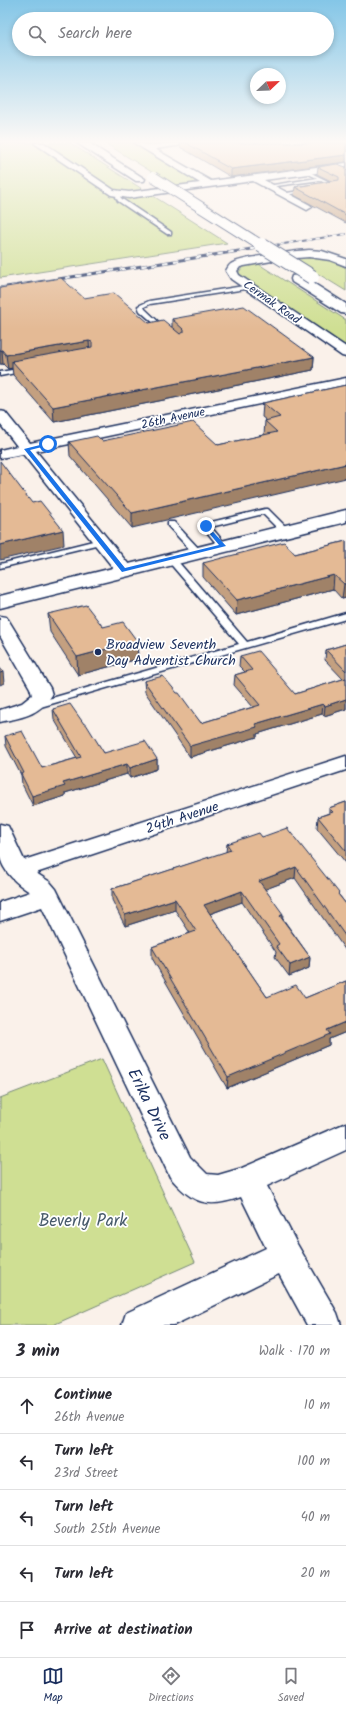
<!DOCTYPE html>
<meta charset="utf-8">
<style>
:root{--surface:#fff;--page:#f2f2f3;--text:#2b2b33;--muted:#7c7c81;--line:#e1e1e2;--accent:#1b2f5e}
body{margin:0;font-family:Kalam,sans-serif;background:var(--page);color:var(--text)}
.compass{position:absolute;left:250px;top:68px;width:36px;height:36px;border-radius:50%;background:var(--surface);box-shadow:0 2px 6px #0003;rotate:67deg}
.stop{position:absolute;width:12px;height:12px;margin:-9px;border:3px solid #1a73e8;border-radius:50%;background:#fff}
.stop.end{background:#1a73e8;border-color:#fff;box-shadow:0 1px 4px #0008}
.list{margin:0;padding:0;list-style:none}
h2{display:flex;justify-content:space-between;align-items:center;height:52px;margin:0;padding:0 16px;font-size:17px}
h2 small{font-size:13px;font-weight:400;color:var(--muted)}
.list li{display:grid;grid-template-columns:26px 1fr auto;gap:12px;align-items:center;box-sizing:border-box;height:56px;padding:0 16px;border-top:1px solid var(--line)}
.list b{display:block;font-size:15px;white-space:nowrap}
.list p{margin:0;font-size:13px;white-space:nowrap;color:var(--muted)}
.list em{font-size:13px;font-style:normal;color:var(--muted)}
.icon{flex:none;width:22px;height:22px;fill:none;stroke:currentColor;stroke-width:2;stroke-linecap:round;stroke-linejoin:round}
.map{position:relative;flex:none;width:346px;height:1325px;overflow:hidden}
.search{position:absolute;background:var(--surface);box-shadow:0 2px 6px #0003;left:12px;right:12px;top:12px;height:44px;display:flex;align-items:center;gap:10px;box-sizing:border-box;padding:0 14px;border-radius:22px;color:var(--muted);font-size:15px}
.sheet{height:332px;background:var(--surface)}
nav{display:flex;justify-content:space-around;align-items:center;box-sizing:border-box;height:56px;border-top:1px solid var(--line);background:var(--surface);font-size:11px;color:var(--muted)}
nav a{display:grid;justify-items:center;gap:2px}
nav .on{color:var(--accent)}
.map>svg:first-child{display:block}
.green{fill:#cfdf93;stroke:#758778}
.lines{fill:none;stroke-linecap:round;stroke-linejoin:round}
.service-casing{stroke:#1b2f5e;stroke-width:3}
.minor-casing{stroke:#1b2f5e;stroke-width:3}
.tertiary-casing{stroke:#1b2f5e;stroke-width:3}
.primary-casing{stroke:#1b2f5e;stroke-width:3}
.service{fill:#fff;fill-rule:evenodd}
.minor{fill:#fff;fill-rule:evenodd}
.tertiary{fill:#fff;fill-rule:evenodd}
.primary{fill:#fff;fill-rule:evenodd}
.rail-far1-casing{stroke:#1b2f5e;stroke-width:2}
.rail-casing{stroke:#1b2f5e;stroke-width:3}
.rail-far1{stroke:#fff;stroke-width:1.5;stroke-dasharray:4.5;stroke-linecap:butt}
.rail{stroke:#fff;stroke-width:2;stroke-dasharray:5.5;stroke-linecap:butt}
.primary-bridge-far1-casing{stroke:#1b2f5e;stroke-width:12;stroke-linecap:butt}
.primary-bridge-casing{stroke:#1b2f5e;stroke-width:16;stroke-linecap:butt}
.primary-bridge-far1{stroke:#fff;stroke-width:10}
.primary-bridge{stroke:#fff;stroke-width:14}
.wall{fill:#c4a080;stroke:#1b2f5e}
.shaded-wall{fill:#a08268;stroke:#1b2f5e}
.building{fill:#e4ba95;stroke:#1b2f5e}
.route{fill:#1a73e8}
.poi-dot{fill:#1b2f5e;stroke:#fff;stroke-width:1.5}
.labels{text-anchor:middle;stroke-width:3.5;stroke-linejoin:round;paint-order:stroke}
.far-street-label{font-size:12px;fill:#1b2f5e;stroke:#fff}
.poi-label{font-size:14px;fill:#1b2f5e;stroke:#fff;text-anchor:start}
.street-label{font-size:14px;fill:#1b2f5e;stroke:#fff}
.near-street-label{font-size:17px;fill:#1b2f5e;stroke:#fff}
.near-park-label{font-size:17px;fill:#485b6b;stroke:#fff}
</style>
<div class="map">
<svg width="346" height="1325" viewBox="0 0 346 1325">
<rect width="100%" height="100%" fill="#faf1ea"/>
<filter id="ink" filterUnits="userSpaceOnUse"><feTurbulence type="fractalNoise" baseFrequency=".025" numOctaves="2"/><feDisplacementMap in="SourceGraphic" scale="8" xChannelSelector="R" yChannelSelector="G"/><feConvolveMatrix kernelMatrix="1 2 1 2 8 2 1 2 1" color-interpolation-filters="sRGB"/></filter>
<g filter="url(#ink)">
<g class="green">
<path d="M0,143H70L227,243L0,278Z"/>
<path d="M105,143H132L196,181L190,185L176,187Z"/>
<path d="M319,256L334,261L346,268V291L291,257Z"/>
<path d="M257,263L346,320V347L238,273L243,267Z"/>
<path d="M102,1059L195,1262L53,1325H0V1098Z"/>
</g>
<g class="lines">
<defs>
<g id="service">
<path d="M305,170L338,186L332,188L333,186L321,180L269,187L267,186L317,178L304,172Z"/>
<path d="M305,190L307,192L283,195L281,194Z"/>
<path d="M118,193L122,194L120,197L122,199L171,232V234H167L118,201L116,197Z"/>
<path d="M250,285L252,286V288L150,304L144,307L145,309L166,329V331L164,332L140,311L138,306L149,301Z"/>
<path d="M24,368L26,369V371L0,376V372Z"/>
<path d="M265,509H268L288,529L289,531L288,533H282L263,514L211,527L227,546L223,548H220L202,526L203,524Z"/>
<path d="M168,522H174L200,550L201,552L200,554H194L168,526Z"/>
<path d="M101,539H104L105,541L104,543L0,568V564Z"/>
<path d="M168,557H174L247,642L346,613V619L37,708H31L29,706L31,704L239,644L168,561L167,559Z"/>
</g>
<g id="minor">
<path d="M34,143H44L114,190L129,192L200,183L134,143C140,143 146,145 150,145C163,144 175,143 187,143L183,145L155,149L211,181L346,163V169L264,180L310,205L312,207L307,210L253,181L129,198L111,195Z"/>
<path d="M309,250L322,251L346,259V266L330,260L309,257L283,259L244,266L240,267L237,271L239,275L346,347V357L342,356L231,279L226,271C227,269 229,265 231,264C240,257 296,251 309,250Z"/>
<path d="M346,378V386L36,451L130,566L133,570L130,574L124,575L118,574L23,454L0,458V450L17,446L0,424V411L5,412L30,443Z"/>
<path d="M0,616L6,617L9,621L50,688L52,695C38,716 23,717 0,722V710L22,703L32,695L30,688L0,636Z"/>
<path d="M346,756V770L36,873L50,882L56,889L190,1157L207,1174L218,1175L242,1168L346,1123V1150L267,1186L297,1244L337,1313L341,1325H307L279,1274L174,1325H122L126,1313L266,1248L241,1197C207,1209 193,1204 170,1177L42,907L0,921V902L30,892C18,885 2,871 0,856C0,846 0,834 0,824L8,826L24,860Z"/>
</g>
<path id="tertiary" d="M346,510V522L0,608V596Z"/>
<g id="primary">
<path d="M77,143H89L145,179L144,181H136Z"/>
<path d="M297,275L302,276L346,304V314L341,313L292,282L291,279L292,276Z"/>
</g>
</defs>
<use href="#service" class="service-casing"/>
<use href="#minor" class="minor-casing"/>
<use href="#tertiary" class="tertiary-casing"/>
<use href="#primary" class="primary-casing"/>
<use href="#service" class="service"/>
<use href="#minor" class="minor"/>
<use href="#tertiary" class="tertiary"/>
<use href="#primary" class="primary"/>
<defs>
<path id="rail-far1" d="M271,246L346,234"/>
<path id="rail" d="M0,288L278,245"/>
</defs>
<use href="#rail-far1" class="rail-far1-casing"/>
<use href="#rail" class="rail-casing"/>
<use href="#rail-far1" class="rail-far1"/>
<use href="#rail" class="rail"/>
<defs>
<path id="primary-bridge-far1" d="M153,177L262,246"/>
<path id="primary-bridge" d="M261,245L312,277"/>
</defs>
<use href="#primary-bridge-far1" class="primary-bridge-far1-casing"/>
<use href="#primary-bridge" class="primary-bridge-casing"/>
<use href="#primary-bridge-far1" class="primary-bridge-far1"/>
<use href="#primary-bridge" class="primary-bridge"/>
</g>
<g class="wall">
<path d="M180,143H346V162L231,177L180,147Z"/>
<path d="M318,167H346V223L294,195L295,187L331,181L317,174Z"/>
<path d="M0,288L84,298L149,323L172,327V319L314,357L313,370L54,422L13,375L12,368L8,369L3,364H0Z"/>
<path d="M346,385L132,528L70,456L69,442L102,441L218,445L264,435L265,421L266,420L262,417L263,403Z"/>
<path d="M346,541V598L342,599L333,589L236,615L203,577V563L295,554Z"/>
<path d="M48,614L103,627L137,641L138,659L78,675L50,632Z"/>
<path d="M346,644V709L324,716L322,714L257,734V737L190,757L145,692L144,681L177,693L201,723L253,707L234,685L235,675L245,672L239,666L240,656L295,694L343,679L325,660L326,650Z"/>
<path d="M53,709L84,724L104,753L157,759V769L130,778L127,774L65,793V796L33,806L22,784L21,775L6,746L5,736L42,768L77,758L54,719Z"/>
<path d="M346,802V863L317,828L318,817L329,813V808Z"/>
<path d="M262,837L339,895L346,904V951L295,878L265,889L283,919L310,957L309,968L289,976L275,957L276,952L242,902L210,914L267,997L305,998L346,981V1032L329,1039V1045L227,1088L152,958V947L190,933L175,910L125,926L112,900V889L226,852L227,844Z"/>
</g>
<g class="shaded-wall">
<path d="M346,155V162L231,177V169Z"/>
<path d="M89,341L90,355L12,361V368L8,369L6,355Z"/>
<path d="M0,350H2L3,364H0Z"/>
<path d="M314,357L313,370L54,422L53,407Z"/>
<path d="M346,464V478L132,528V513Z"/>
<path d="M63,530L64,545L0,560V545Z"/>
<path d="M334,575L333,589L236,615L237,600Z"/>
<path d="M346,583V598L342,599L344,584Z"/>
<path d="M137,641L138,659L78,675L77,657Z"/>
<path d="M3,672L4,683L0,685V673Z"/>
<path d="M346,699V709L324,716L325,706Z"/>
<path d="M323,704L322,714L257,734V737L190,757V746L255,724Z"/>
<path d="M157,759V769L130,778V768Z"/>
<path d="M127,764V774L65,793V796L33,806L32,796L63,783Z"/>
<path d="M296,867L295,878L258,892L259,881Z"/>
<path d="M242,891V902L204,916V905Z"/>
<path d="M175,899V910L125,926V915Z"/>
<path d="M283,914L282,926L280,916Z"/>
<path d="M310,957L309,968L289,976L290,965Z"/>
<path d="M346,1022V1032L329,1039V1045L227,1088L228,1077L327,1030Z"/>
</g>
<g class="building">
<path d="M186,143H346V155L231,169L216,161H218Z"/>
<path d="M337,164L346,167V215L295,187L339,180V177L318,167Z"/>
<path d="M61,278L84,298L114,293L149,323L163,320L180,334L184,332V330L172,319L244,306L314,357L53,407L12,361L92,347V342L89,341L6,355L2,350H0V288Z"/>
<path d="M346,385V464L132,513L69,442L97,436L102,441L193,422L218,445L277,432L265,421L280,417L263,403Z"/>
<path d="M0,461L32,503L40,501L63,530L0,545Z"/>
<path d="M346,541V583L344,584L334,575L237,600L203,563L284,542L295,554Z"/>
<path d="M86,605L103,627L123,622L137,641L77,657L48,614Z"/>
<path d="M346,644V671L326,650Z"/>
<path d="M258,651L295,694L346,678V699L325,706L323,704L255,724L257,727L190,746L144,681L163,676L177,693H179L201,723L260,705L235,675L252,670L240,656Z"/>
<path d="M0,668L3,672L0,673Z"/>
<path d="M70,704L84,724H86L104,753L145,741L157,759L130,768L127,764L63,783L65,786L32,796L21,774L24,773L5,736L22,731L42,768L81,757L53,709Z"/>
<path d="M346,802V851L318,817L333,812L329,808Z"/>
<path d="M287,828L339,893L338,894L346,904V937L296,867L259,881L283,914L280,916L310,957L290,965L276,946L279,944L242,891L204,905L267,997L296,985L305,998L346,981V1022L327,1030L330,1034L228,1077L152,947L196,931L175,899L125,915L112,889L231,850L227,844L259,833L262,837Z"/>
</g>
</g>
<linearGradient id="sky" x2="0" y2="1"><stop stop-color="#84c6e7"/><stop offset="0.43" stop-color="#fdf9f6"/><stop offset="1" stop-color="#fdf9f6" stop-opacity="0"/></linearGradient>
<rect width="346" height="329" fill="url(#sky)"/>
<path class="route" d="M48,443L50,445L30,450L125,568L219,545L203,526L206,524L226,546L122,572L24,449Z"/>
<circle class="poi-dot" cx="98" cy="652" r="4"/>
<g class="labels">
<g class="far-street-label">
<text transform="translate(272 302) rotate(35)" y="4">Cermak Road</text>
<text transform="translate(173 418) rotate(-12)" y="4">26th Avenue</text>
</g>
<g class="poi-label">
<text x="106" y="649">Broadview Seventh<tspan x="106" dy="16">Day Adventist Church</tspan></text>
</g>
<g class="street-label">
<text transform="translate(182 817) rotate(-18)" y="5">24th Avenue</text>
</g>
<g class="near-street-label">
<text transform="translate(150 1104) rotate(64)" y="6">Erika Drive</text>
</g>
<g class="near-park-label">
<text x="83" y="1226">Beverly Park</text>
</g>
</g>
</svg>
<svg class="compass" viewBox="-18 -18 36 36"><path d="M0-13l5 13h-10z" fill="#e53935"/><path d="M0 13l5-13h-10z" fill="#7c7c81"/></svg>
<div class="stop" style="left:48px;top:444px"></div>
<div class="stop end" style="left:206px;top:526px"></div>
<div class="search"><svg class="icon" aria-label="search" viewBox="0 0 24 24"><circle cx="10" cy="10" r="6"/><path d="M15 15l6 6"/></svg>Search here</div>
</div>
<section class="sheet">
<h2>3 min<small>Walk · 170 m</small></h2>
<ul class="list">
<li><svg class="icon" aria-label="ahead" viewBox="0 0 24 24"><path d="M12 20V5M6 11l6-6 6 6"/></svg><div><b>Continue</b><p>26th Avenue</p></div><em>10 m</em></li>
<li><svg class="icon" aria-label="left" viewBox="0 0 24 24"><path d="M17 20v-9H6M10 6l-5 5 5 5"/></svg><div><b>Turn left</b><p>23rd Street</p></div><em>100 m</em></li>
<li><svg class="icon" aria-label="left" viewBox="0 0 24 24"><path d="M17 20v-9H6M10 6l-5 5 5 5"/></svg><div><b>Turn left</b><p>South 25th Avenue</p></div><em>40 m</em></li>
<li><svg class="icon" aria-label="left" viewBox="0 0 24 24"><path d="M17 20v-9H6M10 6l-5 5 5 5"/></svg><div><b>Turn left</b></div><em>20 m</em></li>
<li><svg class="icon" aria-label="arrive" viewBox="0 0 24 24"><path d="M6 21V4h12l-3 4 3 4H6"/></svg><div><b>Arrive at destination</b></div></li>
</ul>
</section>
<nav>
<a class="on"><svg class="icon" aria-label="map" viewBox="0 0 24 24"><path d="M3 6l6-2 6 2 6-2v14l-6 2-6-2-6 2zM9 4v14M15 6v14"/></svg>Map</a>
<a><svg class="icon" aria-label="directions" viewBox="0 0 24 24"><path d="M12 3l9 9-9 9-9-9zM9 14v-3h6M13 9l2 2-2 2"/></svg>Directions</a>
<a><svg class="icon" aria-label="saved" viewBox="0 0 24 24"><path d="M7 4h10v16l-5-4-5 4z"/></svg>Saved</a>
</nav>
